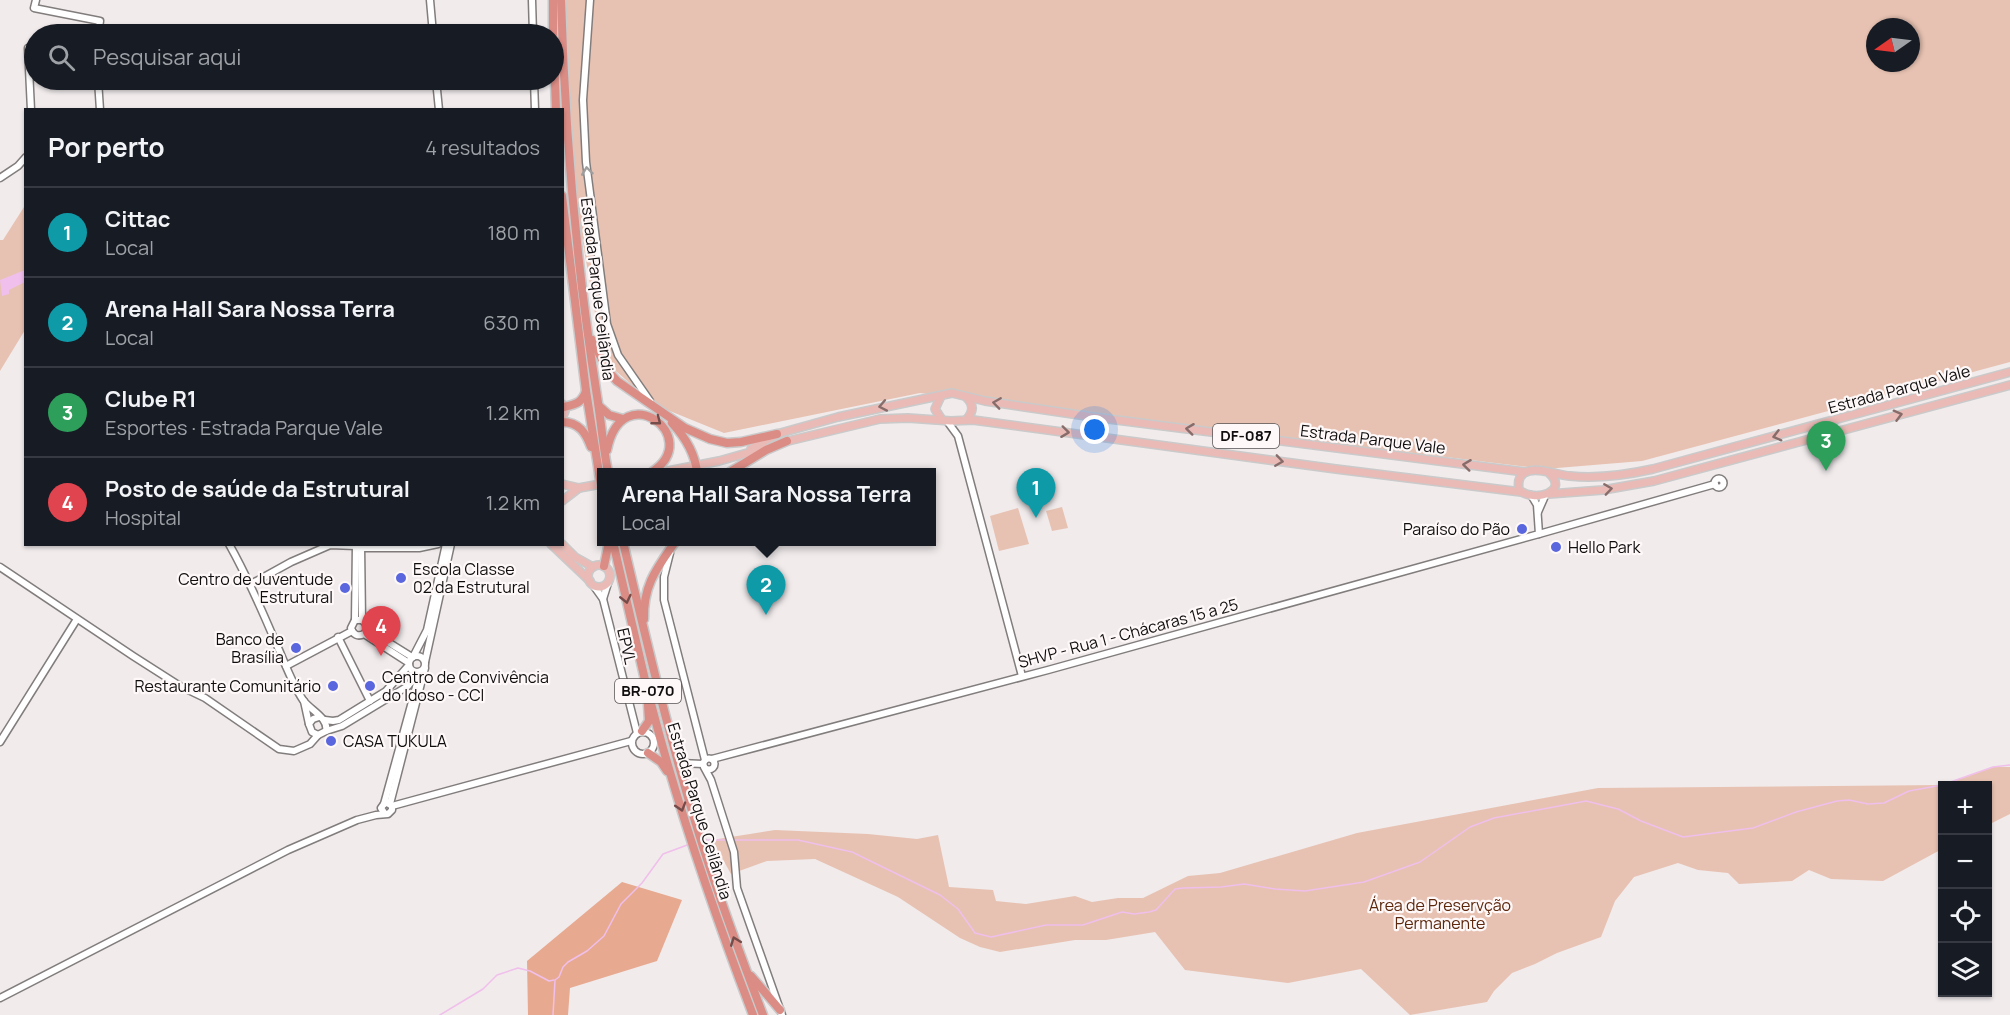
<!DOCTYPE html>
<html lang="pt">
<meta charset="utf-8">
<style>
:root{--surface:#171b24;--page:#242831;--text:#f1f3f6;--muted:#9ea1a6;--line:#363941;--accent:#5966dd}
body{margin:0;font-family:Manrope,sans-serif;background:var(--page);color:var(--text)}
.controls{position:absolute;right:18px;bottom:18px;display:grid;overflow:hidden;border-radius:0px;box-shadow:0 2px 4px #0004}
.controls button{width:54px;height:54px;display:grid;place-items:center;padding:0;border:0;border-bottom:2px solid var(--line);background:var(--surface);color:var(--text);font:30px sans-serif}
.compass{position:absolute;left:1866px;top:18px;width:54px;height:54px;border-radius:50%;background:var(--surface);box-shadow:0 2px 4px #0004;rotate:256deg}
.you{position:absolute;left:1095px;top:430px;width:21px;height:21px;margin:-15px;border:4px solid #fff;border-radius:50%;background:#1a73e8;box-shadow:0 0 0 9px #1a73e833}
.badge{display:grid;place-items:center;width:39px;height:39px;border-radius:50%;background:var(--accent);color:#fff;font-size:20px;font-weight:700}
.pin{position:absolute;translate:-50% -50px;filter:drop-shadow(0 2px 3px #0008)}
.pin::after{content:'';position:absolute;top:32px;width:21px;height:18px;background:inherit;clip-path:polygon(0 0,100% 0,50% 100%)}
.popup{position:absolute;left:597px;top:468px;width:339px;height:78px;box-sizing:border-box;display:grid;place-content:center;border-radius:0px;background:var(--surface);filter:drop-shadow(0 2px 4px #0005);font-size:20px;white-space:nowrap;color:var(--muted)}
.popup b{font-size:22px;color:var(--text)}
.popup::after{content:'';position:absolute;left:50%;top:100%;margin-left:-12px;border:12px solid transparent;border-top-color:var(--surface)}
.list{margin:0;padding:0;list-style:none}
h2{display:flex;justify-content:space-between;align-items:center;height:78px;margin:0;padding:0 24px;font-size:26px}
h2 small{font-size:20px;font-weight:400;color:var(--muted)}
.list li{display:grid;grid-template-columns:39px 1fr auto;gap:18px;align-items:center;box-sizing:border-box;height:90px;padding:0 24px;border-top:2px solid var(--line)}
.list b{display:block;font-size:22px;white-space:nowrap}
.list p{margin:0;font-size:20px;white-space:nowrap;color:var(--muted)}
.list em{font-size:20px;font-style:normal;color:var(--muted)}
.icon{flex:none;width:33px;height:33px;fill:none;stroke:currentColor;stroke-width:2;stroke-linecap:round;stroke-linejoin:round}
.map{position:relative;flex:none;width:2010px;height:1015px;overflow:hidden}
.search{position:absolute;background:var(--surface);box-shadow:0 2px 4px #0004;left:24px;top:24px;width:540px;height:66px;display:flex;align-items:center;gap:15px;box-sizing:border-box;padding:0 21px;border-radius:33px;color:var(--muted);font-size:22px}
.panel{position:absolute;background:var(--surface);box-shadow:0 2px 4px #0004;left:24px;top:108px;width:540px;height:438px;border-radius:0px}
.map>svg:first-child{display:block}
.green{fill:#e7c2b2;fill-rule:evenodd}
.forest{fill:#e7aa91}
.water{fill:#f0bfeb}
.lines{fill:none;stroke-linecap:round;stroke-linejoin:round}
.stream{stroke:#f0bfeb;stroke-width:1.5}
.secondary-casing{stroke:#827d7d;stroke-width:9}
.primary-casing{stroke:#cacaca;stroke-width:10}
.highway-casing{stroke:#cacaca;stroke-width:11}
.secondary{stroke:#fff;stroke-width:6}
.primary{stroke:#e9bab6;stroke-width:7}
.highway{stroke:#db8c85;stroke-width:8}
.highway-bridge-casing{stroke:#cacaca;stroke-width:11;stroke-linecap:butt}
.highway-bridge{stroke:#db8c85;stroke-width:8}
.oneway{stroke:#9f9e9e}
.oneway2{stroke:#876c6a}
.oneway3{stroke:#754c49}
.poi-dot{fill:#5966dd;stroke:#fef8f9;stroke-width:2}
.labels{text-anchor:middle;stroke-width:4.5;stroke-linejoin:round;paint-order:stroke}
.shield{fill:#fef8f9;stroke:#575454;stroke-width:1.5}
.shield-label{font-size:15px;font-weight:bold;fill:#0f0d0d}
.street-label{font-size:16px;fill:#0f0d0d;stroke:#fef8f9}
.poi-label{font-size:16px;fill:#0f0d0d;stroke:#fef8f9;text-anchor:end}
.park-label{font-size:16px;fill:#5d270c;stroke:#fef8f9}
</style>
<div class="map">
<svg width="2010" height="1015" viewBox="0 0 2010 1015">
<rect width="100%" height="100%" fill="#f1ebec"/>
<g class="green">
<path d="M558,0H2010V362L1642,461L1545,469L920,393L724,433L655,405L603,360L569,161ZM1875,27H1911V63H1875Z"/>
<path d="M24,207L25,330L0,371V240H3Z"/>
<path d="M1062,507L1068,528L1052,531L1046,511Z"/>
<path d="M1018,508L1029,544L999,551L990,516Z"/>
<path d="M1993,767H2010V814L1988,825V786H1942V849L1883,881L1831,879L1809,870L1792,881L1739,884L1728,873L1698,870L1678,863L1634,877L1615,901L1601,937L1557,953L1535,964L1512,973L1494,991L1487,1002L1410,1015L1361,969L1288,983L1185,970L1155,932L1106,940H1075L1000,952L980,947L960,938L898,897L815,859L767,861L731,874L712,840L775,830L868,834L917,839L938,835L949,887L993,890L996,901L1026,904L1075,896L1092,902L1118,898H1143L1188,876L1220,873L1357,833L1598,788L1942,785Z"/>
</g>
<path class="forest" d="M622,882L682,900L657,961L570,988L568,1015H528L527,961Z"/>
<path class="water" d="M25,270V282L9,290V294L2,296L0,280Z"/>
<g class="lines">
<g class="stream">
<path d="M706,840H728"/>
<path d="M733,840H798L852,852L940,895L958,909L975,933L991,937L1046,925H1083L1122,912L1134,914L1149,912L1156,910L1175,889L1183,888L1221,887L1244,884L1275,889L1305,891L1364,882L1420,862L1470,827L1494,818L1586,801L1618,809L1641,821L1683,837L1753,828L1796,812L1837,801L1849,800L1868,804L1884,803L1909,791L1942,785L1993,767L2010,765"/>
<path d="M440,1015L483,989L497,975L518,968L530,971L549,981L554,980"/>
<path d="M553,1015L555,980L559,977L563,967L568,962L587,951L604,936L621,904L642,883L663,854L690,844"/>
</g>
<defs>
<g id="secondary">
<path d="M36,0L34,8L100,21L98,34"/>
<path d="M430,0L433,34"/>
<path d="M532,0L533,34"/>
<path d="M590,0L583,100L586,162L607,324L618,355L650,401"/>
<path d="M28,48L31,110"/>
<path d="M98,80L100,110"/>
<path d="M436,80L439,110"/>
<path d="M534,80L535,110"/>
<path d="M0,178L18,166L26,157"/>
<path d="M947,421L958,436L1022,676"/>
<circle cx="1719" cy="483" r="4.5"/>
<path d="M1538,512L1545,496"/>
<path d="M1539,534L1715,484"/>
<path d="M229,544C247,576 261,608 275,641C284,660 291,682 303,700C310,710 329,718 326,731L318,735L312,732L309,724L313,719L319,717"/>
<path d="M361,545L362,620"/>
<path d="M361,548H419L438,544"/>
<path d="M670,553L664,577V600L705,760"/>
<path d="M0,567L133,656L180,686L205,698L279,749L294,751L310,744L318,735"/>
<path d="M251,584L291,562L330,545L356,546"/>
<path d="M593,585L603,599L637,733"/>
<path d="M603,599L608,583"/>
<path d="M355,620L356,544"/>
<path d="M367,629L412,657"/>
<path d="M364,634C369,629 367,624 362,620H355L351,628C353,635 358,637 364,634L409,663"/>
<path d="M338,637L370,701"/>
<circle cx="417" cy="664" r="8"/>
<path d="M413,657L427,630L446,544"/>
<path d="M425,662L451,544"/>
<path d="M286,666L352,631"/>
<path d="M304,701L309,724"/>
<path d="M325,720L333,721L339,720L386,691L409,665"/>
<path d="M326,731L342,726L408,686L418,673"/>
<circle cx="643" cy="743" r="11"/>
<path d="M0,742L77,619"/>
<circle cx="709" cy="764" r="5.5"/>
<path d="M712,759L1048,670L1539,534L1537,505L1531,495"/>
<path d="M680,763L703,764"/>
<path d="M704,767L711,780L734,852L737,888L782,1015"/>
<path d="M384,804L419,676"/>
<path d="M390,804L425,668"/>
<path d="M392,806L631,741"/>
<path d="M0,998L288,850L357,820L376,815L388,814L392,810V806L387,803L384,804L381,808L385,814"/>
</g>
<g id="primary">
<path d="M941,396L935,409L942,420"/>
<path d="M562,404L565,411L562,418"/>
<path d="M967,419C973,412 974,405 967,398"/>
<path d="M784,442L880,419L908,418L951,421L973,420L1336,469L1521,492"/>
<path d="M751,449L777,434L838,417L952,393L985,401L1093,417L1525,472"/>
<path d="M663,472L719,461L765,448"/>
<path d="M1549,473C1570,492 1534,503 1519,490C1518,484 1518,477 1524,473C1536,466 1557,475 1570,476C1598,479 1626,475 1653,469L2010,372"/>
<path d="M562,484L579,488L601,484"/>
<path d="M1549,494L1603,490L1654,481L2010,385"/>
<path d="M562,501L579,488"/>
<path d="M551,544L590,581"/>
<path d="M562,544L575,557L593,567"/>
<circle cx="599" cy="576" r="11"/>
</g>
<g id="highway">
<path d="M553,0V34"/>
<path d="M561,0C565,133 576,264 597,396C601,421 603,447 608,472"/>
<path d="M554,55L556,110"/>
<path d="M562,196L586,391L599,473"/>
<path d="M592,340L608,371L617,381L685,428L710,439L727,443L741,442L777,434"/>
<path d="M599,406L609,415L623,419"/>
<path d="M564,407C576,404 582,403 586,391"/>
<path d="M562,422C579,422 586,433 591,447"/>
<path d="M672,423C685,437 695,454 697,472"/>
<path d="M607,450C622,375 705,437 652,472"/>
<path d="M730,472L766,450L787,441"/>
<path d="M613,542C624,588 634,634 645,680C673,794 711,905 753,1015"/>
<path d="M623,542C645,635 667,729 695,821C715,887 739,951 763,1015"/>
<path d="M604,566L609,542"/>
<path d="M644,619C643,585 657,568 675,542"/>
<path d="M642,731L649,721L648,705"/>
<path d="M648,753L661,762L667,771"/>
<path d="M751,976L780,1010"/>
</g>
</defs>
<use href="#secondary" class="secondary-casing"/>
<use href="#primary" class="primary-casing"/>
<use href="#highway" class="highway-casing"/>
<use href="#secondary" class="secondary"/>
<use href="#primary" class="primary"/>
<use href="#highway" class="highway"/>
<defs>
<path id="highway-bridge" d="M599,473L601,485"/>
</defs>
<use href="#highway-bridge" class="highway-bridge-casing"/>
<use href="#highway-bridge" class="highway-bridge"/>
</g>
<defs><path id="oneway-chevron" d="M-2-3.5L2.5 0L-2 3.5" fill="none" stroke-width="1.6" stroke-linecap="round" stroke-linejoin="round" transform="scale(1.5)"/></defs>
<use class="oneway" href="#oneway-chevron" transform="translate(587 171) rotate(-97)"/>
<g class="oneway2">
<use href="#oneway-chevron" transform="translate(997 403) rotate(-172)"/>
<use href="#oneway-chevron" transform="translate(883 406) rotate(169)"/>
<use href="#oneway-chevron" transform="translate(1898 415) rotate(-15)"/>
<use href="#oneway-chevron" transform="translate(1190 429) rotate(-173)"/>
<use href="#oneway-chevron" transform="translate(1065 432) rotate(7)"/>
<use href="#oneway-chevron" transform="translate(1777 436) rotate(165)"/>
<use href="#oneway-chevron" transform="translate(1279 461) rotate(8)"/>
<use href="#oneway-chevron" transform="translate(1467 465) rotate(-173)"/>
<use href="#oneway-chevron" transform="translate(1608 489) rotate(-8)"/>
</g>
<g class="oneway3">
<use href="#oneway-chevron" transform="translate(657 421) rotate(38)"/>
<use href="#oneway-chevron" transform="translate(626 599) rotate(77)"/>
<use href="#oneway-chevron" transform="translate(681 807) rotate(73)"/>
<use href="#oneway-chevron" transform="translate(735 941) rotate(-111)"/>
</g>
<g class="poi-dot">
<circle cx="1522" cy="529" r="6"/>
<circle cx="1556" cy="547" r="6"/>
<circle cx="401" cy="578" r="6"/>
<circle cx="345" cy="588" r="6"/>
<circle cx="296" cy="648" r="6"/>
<circle cx="333" cy="686" r="6"/>
<circle cx="370" cy="686" r="6"/>
<circle cx="331" cy="741" r="6"/>
</g>
<g class="labels">
<g class="shield">
<rect x="1213" y="424" width="66" height="24" rx="4.5"/>
<rect x="615" y="679" width="66" height="24" rx="4.5"/>
</g>
<g class="shield-label">
<text x="1246" y="441">DF-087</text>
<text x="648" y="696">BR-070</text>
</g>
<g class="street-label">
<text transform="translate(598 289) rotate(83)" y="6">Estrada Parque Ceilândia</text>
<text transform="translate(1899 389) rotate(-15)" y="6">Estrada Parque Vale</text>
<text transform="translate(1373 439) rotate(7)" y="6">Estrada Parque Vale</text>
<text transform="translate(1128 633) rotate(-15)" y="6">SHVP - Rua 1 - Chácaras 15 a 25</text>
<text transform="translate(627 646) rotate(77)" y="6">EPVL</text>
<text transform="translate(700 811) rotate(73)" y="6">Estrada Parque Ceilândia</text>
</g>
<g class="poi-label">
<text x="1510" y="535">Paraíso do Pão</text>
<text x="1568" y="553" text-anchor="start">Hello Park</text>
<text x="413" y="575" text-anchor="start">Escola Classe<tspan x="413" dy="18">02 da Estrutural</tspan></text>
<text x="333" y="585">Centro de Juventude<tspan x="333" dy="18">Estrutural</tspan></text>
<text x="284" y="645">Banco de<tspan x="284" dy="18">Brasília</tspan></text>
<text x="382" y="683" text-anchor="start">Centro de Convivência<tspan x="382" dy="18">do Idoso - CCI</tspan></text>
<text x="321" y="692">Restaurante Comunitário</text>
<text x="343" y="747" text-anchor="start">CASA TUKULA</text>
</g>
<g class="park-label">
<text x="1440" y="911">Área de Preservção<tspan x="1440" dy="18">Permanente</tspan></text>
</g>
</g>
</svg>
<div class="controls">
<button>+</button>
<button>−</button>
<button><svg class="icon" aria-label="locate" viewBox="0 0 24 24"><circle cx="12" cy="12" r="6"/><path d="M12 2v4M12 18v4M2 12h4M18 12h4"/></svg></button>
<button><svg class="icon" aria-label="layers" viewBox="0 0 24 24"><path d="M12 4l9 5-9 5-9-5zM3 14l9 5 9-5"/></svg></button>
</div>
<svg class="compass" viewBox="-18 -18 36 36"><path d="M0-13l5 13h-10z" fill="#e53935"/><path d="M0 13l5-13h-10z" fill="#9ea1a6"/></svg>
<div class="you"></div>
<div class="pin badge" style="left:1036px;top:518px;background:#0f9aa8">1</div>
<div class="pin badge" style="left:766px;top:615px;background:#0f9aa8">2</div>
<div class="popup"><b>Arena Hall Sara Nossa Terra</b>Local</div>
<div class="pin badge" style="left:1826px;top:471px;background:#2e9e5b">3</div>
<div class="pin badge" style="left:381px;top:656px;background:#e0444e">4</div>
<div class="search"><svg class="icon" aria-label="search" viewBox="0 0 24 24"><circle cx="10" cy="10" r="6"/><path d="M15 15l6 6"/></svg>Pesquisar aqui</div>
<section class="panel">
<h2>Por perto<small>4 resultados</small></h2>
<ul class="list">
<li><span class="badge" style="background:#0f9aa8">1</span><div><b>Cittac</b><p>Local</p></div><em>180 m</em></li>
<li><span class="badge" style="background:#0f9aa8">2</span><div><b>Arena Hall Sara Nossa Terra</b><p>Local</p></div><em>630 m</em></li>
<li><span class="badge" style="background:#2e9e5b">3</span><div><b>Clube R1</b><p>Esportes · Estrada Parque Vale</p></div><em>1.2 km</em></li>
<li><span class="badge" style="background:#e0444e">4</span><div><b>Posto de saúde da Estrutural</b><p>Hospital</p></div><em>1.2 km</em></li>
</ul>
</section>
</div>
